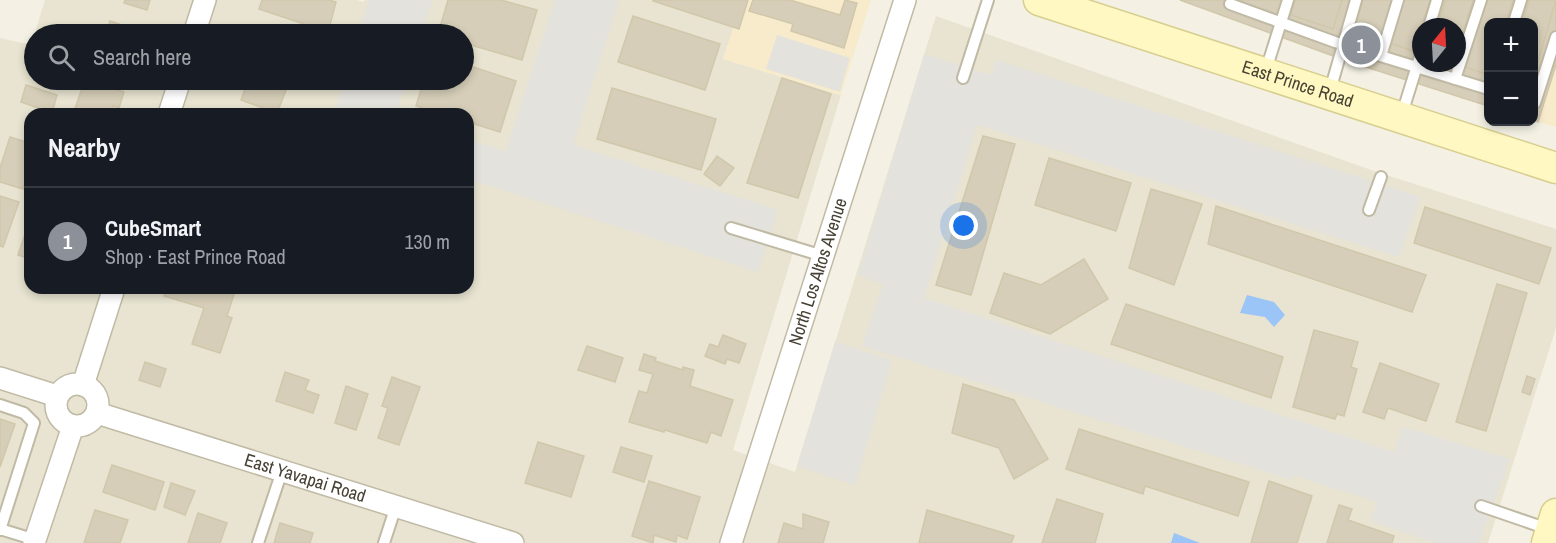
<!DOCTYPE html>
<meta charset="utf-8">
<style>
:root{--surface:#171b24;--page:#20242c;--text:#f1f3f6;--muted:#9ea1a6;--line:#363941;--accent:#8c9099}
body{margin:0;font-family:"Archivo Narrow",sans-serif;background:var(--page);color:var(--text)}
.controls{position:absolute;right:18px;top:18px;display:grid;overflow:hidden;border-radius:12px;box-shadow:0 3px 9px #0003}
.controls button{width:54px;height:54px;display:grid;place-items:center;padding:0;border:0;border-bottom:2px solid var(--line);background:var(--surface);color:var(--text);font:30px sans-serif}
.compass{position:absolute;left:1412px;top:18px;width:54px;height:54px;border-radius:50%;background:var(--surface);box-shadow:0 3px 9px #0003;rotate:18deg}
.you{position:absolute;left:964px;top:226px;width:21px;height:21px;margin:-15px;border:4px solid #fff;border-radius:50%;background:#1a73e8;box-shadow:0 0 0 9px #1a73e833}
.badge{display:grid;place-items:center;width:39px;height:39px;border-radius:50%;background:var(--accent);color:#fff;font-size:20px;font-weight:700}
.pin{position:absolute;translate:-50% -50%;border:3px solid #fff;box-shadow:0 2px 6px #0006}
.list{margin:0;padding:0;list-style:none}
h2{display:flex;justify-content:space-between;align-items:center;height:78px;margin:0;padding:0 24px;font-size:26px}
h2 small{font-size:20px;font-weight:400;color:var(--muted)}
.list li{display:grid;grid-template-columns:39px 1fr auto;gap:18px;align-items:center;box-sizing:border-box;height:108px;padding:0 24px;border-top:2px solid var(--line)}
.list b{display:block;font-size:22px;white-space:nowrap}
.list p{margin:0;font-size:20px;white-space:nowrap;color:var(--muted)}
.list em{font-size:20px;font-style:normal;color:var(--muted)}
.icon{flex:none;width:33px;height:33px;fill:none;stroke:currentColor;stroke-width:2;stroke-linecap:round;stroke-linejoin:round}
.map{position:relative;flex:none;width:1556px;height:543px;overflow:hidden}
.search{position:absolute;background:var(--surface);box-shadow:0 3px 9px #0003;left:24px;top:24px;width:450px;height:66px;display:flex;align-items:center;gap:15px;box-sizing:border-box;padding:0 21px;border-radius:33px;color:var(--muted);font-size:22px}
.panel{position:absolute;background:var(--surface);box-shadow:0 3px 9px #0003;left:24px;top:108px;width:450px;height:186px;border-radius:18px}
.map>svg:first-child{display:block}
.residential{fill:#e8e4d1;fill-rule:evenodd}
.commercial{fill:#f8ebcc}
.parking{fill:#e4e2dd}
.water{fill:#9ac5f6}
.building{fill:#d6ceb8;stroke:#d1c7ab;stroke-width:1.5;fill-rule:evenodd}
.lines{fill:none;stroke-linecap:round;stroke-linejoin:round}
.service-casing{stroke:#c0baa5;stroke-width:14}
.minor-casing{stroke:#c0baa5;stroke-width:24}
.secondary-casing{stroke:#d7ce8f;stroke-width:33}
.service{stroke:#fff;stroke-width:10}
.minor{stroke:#fff;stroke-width:21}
.secondary{stroke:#fff8c2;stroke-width:30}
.labels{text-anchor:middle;stroke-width:6;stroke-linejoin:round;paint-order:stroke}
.street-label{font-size:18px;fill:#464133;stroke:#fff}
</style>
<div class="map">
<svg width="1556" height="543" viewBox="0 0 1556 543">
<rect width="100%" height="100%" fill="#f4f1e4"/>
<path class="residential" d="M45,0H357L363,2L365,0H743L723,59L841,95L733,450L795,472L936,16L1377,172L1556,229V328L1488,543H0V38L31,45ZM34,34H464V80H34ZM30,114H468V288H30Z"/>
<g class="commercial">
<path d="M743,0H871L841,95L723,59Z"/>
<path d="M1556,65V127L1538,122Z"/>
</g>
<g class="parking">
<path d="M369,0H433L421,34H358Z"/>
<path d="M555,0H619L573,145L778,210L758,272L468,179V140L506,151Z"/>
<path d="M777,35L850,58L840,92L766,69Z"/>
<path d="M924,54L991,75L997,60L1420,197L1399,257L977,125L924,298L1394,452L1403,427L1510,459L1479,543H1435L1371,521L1377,502L1293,475L1292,480L862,346L883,285L858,275Z"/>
<path d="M344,80H407L396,114H334Z"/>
<path d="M835,342L892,360L855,485L797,466Z"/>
</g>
<g class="water">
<path d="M1247,295L1274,302L1285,315L1274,327L1265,317L1240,313Z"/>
<path d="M1174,533L1200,543H1171Z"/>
</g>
<g class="building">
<path d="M125,0H150L147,10L124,3Z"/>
<path d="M262,0H329L336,2L328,32L259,9Z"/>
<path d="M448,0H501L537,10L522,60L464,43V34H438Z"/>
<path d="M654,0H748L739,29L653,1Z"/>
<path d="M753,0H790L840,15L845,0L857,3L844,48L791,31L793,24L749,11Z"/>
<path d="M1180,0H1556V65L1538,122L1534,120V22H1488V106L1347,61ZM1421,27H1457V63H1421Z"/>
<path d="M1295,0H1342L1333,29L1291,15Z"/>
<path d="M1363,0H1392L1379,41L1353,32Z"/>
<path d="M1403,0H1430L1413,51L1390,43Z"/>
<path d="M1446,0H1473L1457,52V27H1437Z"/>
<path d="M1487,0H1513L1506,22H1488V75L1465,67Z"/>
<path d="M1529,0H1556L1534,75V22H1523Z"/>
<path d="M633,16L720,44L705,90L618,62Z"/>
<path d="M110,21L149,34H106Z"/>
<path d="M464,64L516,81L500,132L468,122V114H442L416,106L424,80H464Z"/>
<path d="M782,78L831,94L798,198L747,183Z"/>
<path d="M85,80L124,92L119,108L113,106L111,114H73Z"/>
<path d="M245,80H290L277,113L241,100L248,81Z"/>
<path d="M26,85L57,95L52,113L21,102Z"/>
<path d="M612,88L716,119L701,170L597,139Z"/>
<path d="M983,136L1015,144L971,295L936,285Z"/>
<path d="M10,137L30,143V183L29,186L25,183L23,189L0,182V168Z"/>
<path d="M717,156L734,168L720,186L704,174Z"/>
<path d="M1049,158L1131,183L1116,231L1035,205Z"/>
<path d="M1151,189L1202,204L1174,285L1129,268Z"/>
<path d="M0,196L19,202L3,247L0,246Z"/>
<path d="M1216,206L1426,275L1412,312L1208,244Z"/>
<path d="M1425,207L1551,248L1539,284L1414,243Z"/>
<path d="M26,231L30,233V259L18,255Z"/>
<path d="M1084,259L1108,299L1050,334L990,313L1004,273L1041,285Z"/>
<path d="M1497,284L1527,293L1486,431L1456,422Z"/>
<path d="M167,288H236L227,316L232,318L220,353L192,344L204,308L164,296Z"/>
<path d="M1126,304L1283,357L1271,398L1111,344Z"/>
<path d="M1314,330L1358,342L1351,367L1357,369L1344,416L1337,414L1335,419L1293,407Z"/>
<path d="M723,335L746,344L739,363L727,359L725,364L705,356L710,344L718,347Z"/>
<path d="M587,346L623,358L615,382L578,370Z"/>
<path d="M644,354L656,358L655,361L683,370V367L694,370L690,386L733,400L721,436L711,432L707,443L665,430L664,432L629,422L639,391L647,393L653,374L639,370Z"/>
<path d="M145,362L166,369L160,387L139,380Z"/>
<path d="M1380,363L1439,384L1426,421L1388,408L1384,419L1363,412Z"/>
<path d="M285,372L309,380L305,390L319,395L313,413L276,401Z"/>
<path d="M1527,376L1535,379L1530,395L1522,392Z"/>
<path d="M392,377L420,387L399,445L378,438L388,408L382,406Z"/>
<path d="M963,384L1014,400L1048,459L1014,479L999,448L952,433Z"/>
<path d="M346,386L368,394L356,430L335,423Z"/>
<path d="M0,419L15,424L0,467Z"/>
<path d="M1079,429L1249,482L1238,516L1145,486L1143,494L1066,469Z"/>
<path d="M538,442L584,456L571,497L525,483Z"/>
<path d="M621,447L652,456L644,482L613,472Z"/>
<path d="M112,465L164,482L155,510L103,492Z"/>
<path d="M649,481L700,497L687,539L677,535L676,542L654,535L653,543L632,536Z"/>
<path d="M1269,481L1312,496L1297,543H1251Z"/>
<path d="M171,483L195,491L185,515L164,507Z"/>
<path d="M1057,499L1103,514L1095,543H1042Z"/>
<path d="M1339,505L1352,509L1348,520L1394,536L1392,543H1327Z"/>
<path d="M95,510L128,520L120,543H84Z"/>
<path d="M927,510L1014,536L1011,543H919Z"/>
<path d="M198,513L227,523L220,543H188Z"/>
<path d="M803,514L829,522L823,543H778L784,523L803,529Z"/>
<path d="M280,523L313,533L310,543H274Z"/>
</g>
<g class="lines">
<defs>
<g id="service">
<path d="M1230,4L1335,42L1488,89"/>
<path d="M1514,22L1521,0"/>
<path d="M1429,27L1437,0"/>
<path d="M1381,56L1398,0"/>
<path d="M1265,73L1288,0"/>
<path d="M963,78L988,0"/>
<path d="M1455,79L1481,0"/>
<path d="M1329,94L1356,0"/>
<path d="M1534,102L1535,103L1556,37"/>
<path d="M1401,117L1421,53"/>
<path d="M1369,210L1381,177"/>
<path d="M731,228L823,256"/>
<path d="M0,405L24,413L34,423L0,530"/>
<path d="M1481,506L1548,529"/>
<path d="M0,529L36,540"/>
<path d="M258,543L282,471"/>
<path d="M384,543L396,506"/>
</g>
<g id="minor">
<path d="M194,34L205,0"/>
<path d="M169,114L180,80"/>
<path d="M0,378L57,396"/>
<circle cx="77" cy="405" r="21"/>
<path d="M83,385L114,288"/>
<path id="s1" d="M97,413L513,543"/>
<path d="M34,543L73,426"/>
<path id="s2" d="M731,543L905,0"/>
</g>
<g id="secondary">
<path id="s3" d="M1039,0L1556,168"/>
<path d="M1547,543L1556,514"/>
</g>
</defs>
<use href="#service" class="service-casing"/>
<use href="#minor" class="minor-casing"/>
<use href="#secondary" class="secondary-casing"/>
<use href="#service" class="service"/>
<use href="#minor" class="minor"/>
<use href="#secondary" class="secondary"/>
</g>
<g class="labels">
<g class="street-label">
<text dy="6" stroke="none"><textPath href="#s3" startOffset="272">East Prince Road</textPath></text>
<text dy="6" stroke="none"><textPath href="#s2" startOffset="285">North Los Altos Avenue</textPath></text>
<text dy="6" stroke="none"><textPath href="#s1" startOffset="218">East Yavapai Road</textPath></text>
</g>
</g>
</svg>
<div class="controls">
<button>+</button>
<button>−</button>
</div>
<svg class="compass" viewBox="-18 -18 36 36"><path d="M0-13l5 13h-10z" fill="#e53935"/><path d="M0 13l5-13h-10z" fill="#9ea1a6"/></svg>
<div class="you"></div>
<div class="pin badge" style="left:1361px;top:45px">1</div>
<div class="search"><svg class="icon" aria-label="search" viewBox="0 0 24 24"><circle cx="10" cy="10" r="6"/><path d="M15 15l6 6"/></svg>Search here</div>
<section class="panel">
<h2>Nearby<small></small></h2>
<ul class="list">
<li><span class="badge">1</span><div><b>CubeSmart</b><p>Shop · East Prince Road</p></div><em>130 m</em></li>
</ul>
</section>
</div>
